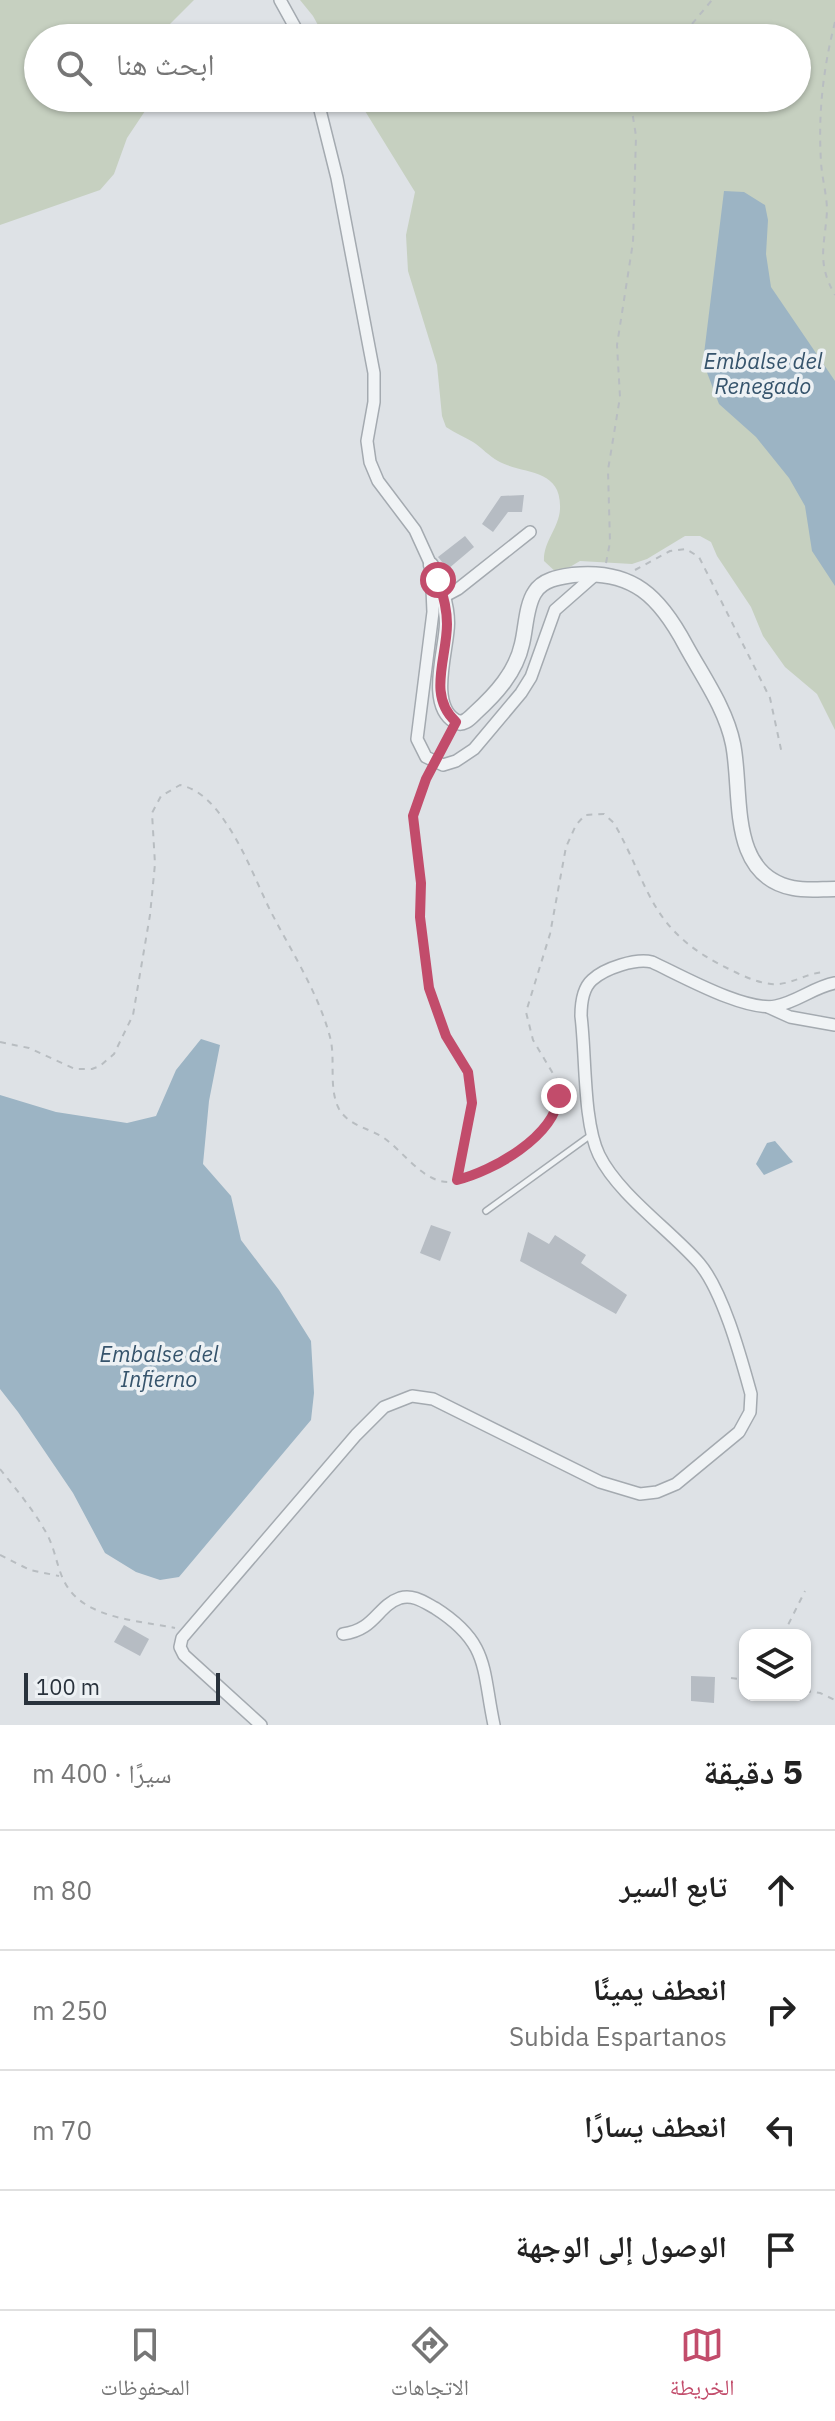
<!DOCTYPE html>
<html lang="ar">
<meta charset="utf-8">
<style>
:root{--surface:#fff;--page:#f2f2f2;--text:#222;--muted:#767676;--line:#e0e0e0;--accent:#c24c6b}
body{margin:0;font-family:"IBM Plex Sans","Noto Naskh Arabic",sans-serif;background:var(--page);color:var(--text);direction:rtl}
.controls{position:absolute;right:24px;bottom:24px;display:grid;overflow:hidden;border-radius:16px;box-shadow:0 2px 6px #0004}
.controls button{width:72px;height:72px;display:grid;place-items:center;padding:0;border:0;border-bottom:2px solid var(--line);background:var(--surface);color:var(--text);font:40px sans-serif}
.scale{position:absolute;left:24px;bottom:20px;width:196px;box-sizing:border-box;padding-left:8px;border:4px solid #29323c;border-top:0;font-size:22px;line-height:28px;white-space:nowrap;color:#29323c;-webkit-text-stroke:6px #edf1f4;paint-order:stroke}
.stop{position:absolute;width:24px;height:24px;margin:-18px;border:6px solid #c24c6b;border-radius:50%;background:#fff}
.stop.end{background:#c24c6b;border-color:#fff;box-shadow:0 2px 8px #0008}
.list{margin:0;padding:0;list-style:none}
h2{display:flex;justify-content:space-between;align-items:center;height:104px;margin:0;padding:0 32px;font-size:34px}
h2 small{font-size:26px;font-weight:400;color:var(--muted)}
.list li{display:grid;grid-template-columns:52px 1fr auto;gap:24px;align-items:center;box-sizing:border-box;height:120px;padding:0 32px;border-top:2px solid var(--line)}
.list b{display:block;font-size:30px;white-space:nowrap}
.list p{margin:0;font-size:26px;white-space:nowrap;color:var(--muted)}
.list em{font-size:26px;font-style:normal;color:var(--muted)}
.icon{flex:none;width:44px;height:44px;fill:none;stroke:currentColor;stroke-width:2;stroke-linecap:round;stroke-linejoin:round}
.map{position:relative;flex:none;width:835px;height:1725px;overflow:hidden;direction:ltr}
.search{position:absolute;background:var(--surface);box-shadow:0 2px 6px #0004;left:24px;right:24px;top:24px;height:88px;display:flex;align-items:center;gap:20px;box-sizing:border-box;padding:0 28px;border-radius:44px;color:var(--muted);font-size:30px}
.sheet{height:584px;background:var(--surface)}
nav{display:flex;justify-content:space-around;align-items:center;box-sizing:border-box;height:112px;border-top:2px solid var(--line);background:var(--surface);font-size:22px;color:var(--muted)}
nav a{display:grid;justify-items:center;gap:4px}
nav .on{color:var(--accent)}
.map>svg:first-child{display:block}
.green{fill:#c6d0c0}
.water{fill:#9cb4c4}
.building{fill:#b6bcc3}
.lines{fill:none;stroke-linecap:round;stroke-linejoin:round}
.service-casing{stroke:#a4aab0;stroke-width:8}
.minor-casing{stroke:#a4aab0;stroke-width:14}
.tertiary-casing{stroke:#a4aab0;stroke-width:17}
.path{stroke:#b8bdc1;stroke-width:2;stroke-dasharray:6 6;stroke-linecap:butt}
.service{stroke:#f0f3f5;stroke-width:5}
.minor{stroke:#f0f3f5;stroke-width:11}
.tertiary{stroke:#f0f3f5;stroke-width:14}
.route{stroke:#c24c6b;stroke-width:10}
.labels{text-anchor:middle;stroke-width:7;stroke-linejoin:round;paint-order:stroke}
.water-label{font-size:22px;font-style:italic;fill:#36546c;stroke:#edf1f4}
</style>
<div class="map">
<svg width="835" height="1725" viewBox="0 0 835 1725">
<rect width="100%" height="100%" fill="#dee2e6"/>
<g class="green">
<path d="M0,0H194L156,38H38V98H148L145,111L127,138L114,174L100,190L0,225Z"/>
<path d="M300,0H835V730L817,694L785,667L763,636L751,607L717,556L711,542L700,536H685L647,559L632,564L580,561L558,574L544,561C543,542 559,528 560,509C562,467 523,475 498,461C489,456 482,448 473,442C465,437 455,433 446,427L442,416L437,365L408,271L406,235L415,192L357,98H797V38H325L313,16Z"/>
</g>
<g class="water">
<path d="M724,191L744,192L765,205L768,220L766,254L771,287L835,381V586L812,551L805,506L789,478L756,437L719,404L703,362Z"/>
<path d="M201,1039L220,1045L209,1101L203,1164L231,1196L241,1240L279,1290L311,1341L314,1393L311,1420L179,1577L160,1580L136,1572L105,1553L73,1493L18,1412L0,1389V1095L56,1112L127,1123L156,1116L176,1070Z"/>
<path d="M775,1141L793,1162L764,1175L756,1164L767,1143Z"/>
</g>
<g class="building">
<path d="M524,495L522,512H508L493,532L482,524L501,496Z"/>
<path d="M465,536L474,547L448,569L438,557Z"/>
<path d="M431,1225L451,1232L440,1261L420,1253Z"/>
<path d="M528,1232L549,1244L555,1235L586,1255L581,1263L627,1295L616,1314L520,1261Z"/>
<path d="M124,1625L149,1639L140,1656L114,1642Z"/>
<path d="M691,1676L715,1677L714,1703L691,1701Z"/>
</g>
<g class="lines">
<defs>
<path id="service" d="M486,1211L591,1135"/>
<g id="minor">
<path d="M280,0L301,38"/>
<path d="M317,98L337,178L374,373V402L367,441L370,462L378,481L415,530L431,565L433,612L417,739L426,757L443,765L456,761L474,749L521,693L531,677L555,610L596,574"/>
<path d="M443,597L458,589L530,532"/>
<path d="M768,1007L790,1017L835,1025"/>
<path d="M343,1634C375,1630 377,1606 400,1598C413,1594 424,1602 435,1608C490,1643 482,1669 494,1725"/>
<path d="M261,1725L184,1655L180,1647L182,1638L356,1435L384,1407L412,1396L433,1399L600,1482L640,1494L657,1492L676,1484L739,1432L750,1412L751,1394C741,1358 723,1291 699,1263C670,1230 618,1194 599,1155C583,1122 586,1055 581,1016C581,1004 583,988 592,980C605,968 636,958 652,962C682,976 746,1012 776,1006C797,1002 814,987 835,983"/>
</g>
<path id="tertiary" d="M431,565C439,583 447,603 447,623C447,649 427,704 455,721C463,726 470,718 475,713C496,694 516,672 522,644C526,628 526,605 535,592C543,579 560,577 573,575C633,569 660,597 686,646C703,677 726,709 733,744C743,793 727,875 793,888C807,891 821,889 835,889"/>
</defs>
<use href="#service" class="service-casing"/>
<use href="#minor" class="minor-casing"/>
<use href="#tertiary" class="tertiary-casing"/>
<g class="path">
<path d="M835,22C823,69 818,114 821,162C822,179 827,195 827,211C825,245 816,262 835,295"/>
<path d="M673,38L687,30L712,0"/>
<path d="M606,563L610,542L608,470L620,397L617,345L633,242L636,136L630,98"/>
<path d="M635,570L670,551L686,549L699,557L770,698L782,754"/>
<path d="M442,749L450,734"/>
<path d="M430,773L413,816L421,883L420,917L429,988L446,1036L468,1072L472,1103L457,1179"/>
<path d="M0,1042L29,1048L75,1069H92L100,1066L114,1054L133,1015L150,915L155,864L152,813L161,796L180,785C200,789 215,806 226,823C244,849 256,881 270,910C291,951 318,992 330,1037C336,1059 328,1088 339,1109C349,1126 369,1128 384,1138C401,1150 417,1173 437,1180C472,1193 528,1141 552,1120L558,1105V1082L533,1040L526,1012L550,934L566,847L576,825L585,815L604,814L614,823C649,885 649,927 719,964C735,972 753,982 771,984C791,986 807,972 826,972"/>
<path d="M0,1469C15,1488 32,1508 44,1529C61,1556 54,1584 85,1604C110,1620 146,1622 175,1628"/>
<path d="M0,1555L30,1570L59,1576"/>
<path d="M783,1635L805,1591"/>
<path d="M731,1678L745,1680"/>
<path d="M805,1691L820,1693L835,1700"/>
</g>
<use href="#service" class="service"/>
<use href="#minor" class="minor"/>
<use href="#tertiary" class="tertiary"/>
</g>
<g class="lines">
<path class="route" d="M438,580C443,594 447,610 447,624C447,658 427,696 456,722L426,779L413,816L421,883L420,917L429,988L446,1036L468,1072L472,1103L457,1180C493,1171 554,1137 559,1096"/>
</g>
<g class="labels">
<g class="water-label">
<text x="763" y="369">Embalse del<tspan x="763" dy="25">Renegado</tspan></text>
<text x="159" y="1362">Embalse del<tspan x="159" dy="25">Infierno</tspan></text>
</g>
</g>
</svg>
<div class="controls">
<button><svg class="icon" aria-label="layers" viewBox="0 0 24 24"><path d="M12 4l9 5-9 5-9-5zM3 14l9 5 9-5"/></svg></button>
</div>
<div class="scale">100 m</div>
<div class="stop" style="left:438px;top:580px"></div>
<div class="stop end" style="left:559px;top:1096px"></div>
<div class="search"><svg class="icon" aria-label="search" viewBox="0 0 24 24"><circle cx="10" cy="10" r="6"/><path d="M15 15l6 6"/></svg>ابحث هنا</div>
</div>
<section class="sheet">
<h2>5 دقيقة<small>سيرًا · 400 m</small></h2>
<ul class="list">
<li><svg class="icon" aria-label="ahead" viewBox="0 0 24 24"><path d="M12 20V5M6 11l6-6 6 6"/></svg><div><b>تابع السير</b></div><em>80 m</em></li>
<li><svg class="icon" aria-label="right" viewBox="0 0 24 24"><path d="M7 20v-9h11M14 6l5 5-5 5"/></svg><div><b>انعطف يمينًا</b><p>Subida Espartanos</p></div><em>250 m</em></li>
<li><svg class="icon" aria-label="left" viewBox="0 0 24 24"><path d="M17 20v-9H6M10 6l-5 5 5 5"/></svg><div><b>انعطف يسارًا</b></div><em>70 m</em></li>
<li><svg class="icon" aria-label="arrive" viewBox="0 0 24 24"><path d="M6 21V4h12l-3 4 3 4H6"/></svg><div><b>الوصول إلى الوجهة</b></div></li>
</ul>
</section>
<nav>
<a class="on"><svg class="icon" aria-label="map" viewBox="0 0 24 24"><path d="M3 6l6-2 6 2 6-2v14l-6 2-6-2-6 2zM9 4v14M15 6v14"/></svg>الخريطة</a>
<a><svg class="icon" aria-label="directions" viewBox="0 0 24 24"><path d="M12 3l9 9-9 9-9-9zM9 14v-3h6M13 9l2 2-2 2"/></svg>الاتجاهات</a>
<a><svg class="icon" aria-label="saved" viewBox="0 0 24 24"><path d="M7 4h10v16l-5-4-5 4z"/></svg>المحفوظات</a>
</nav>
